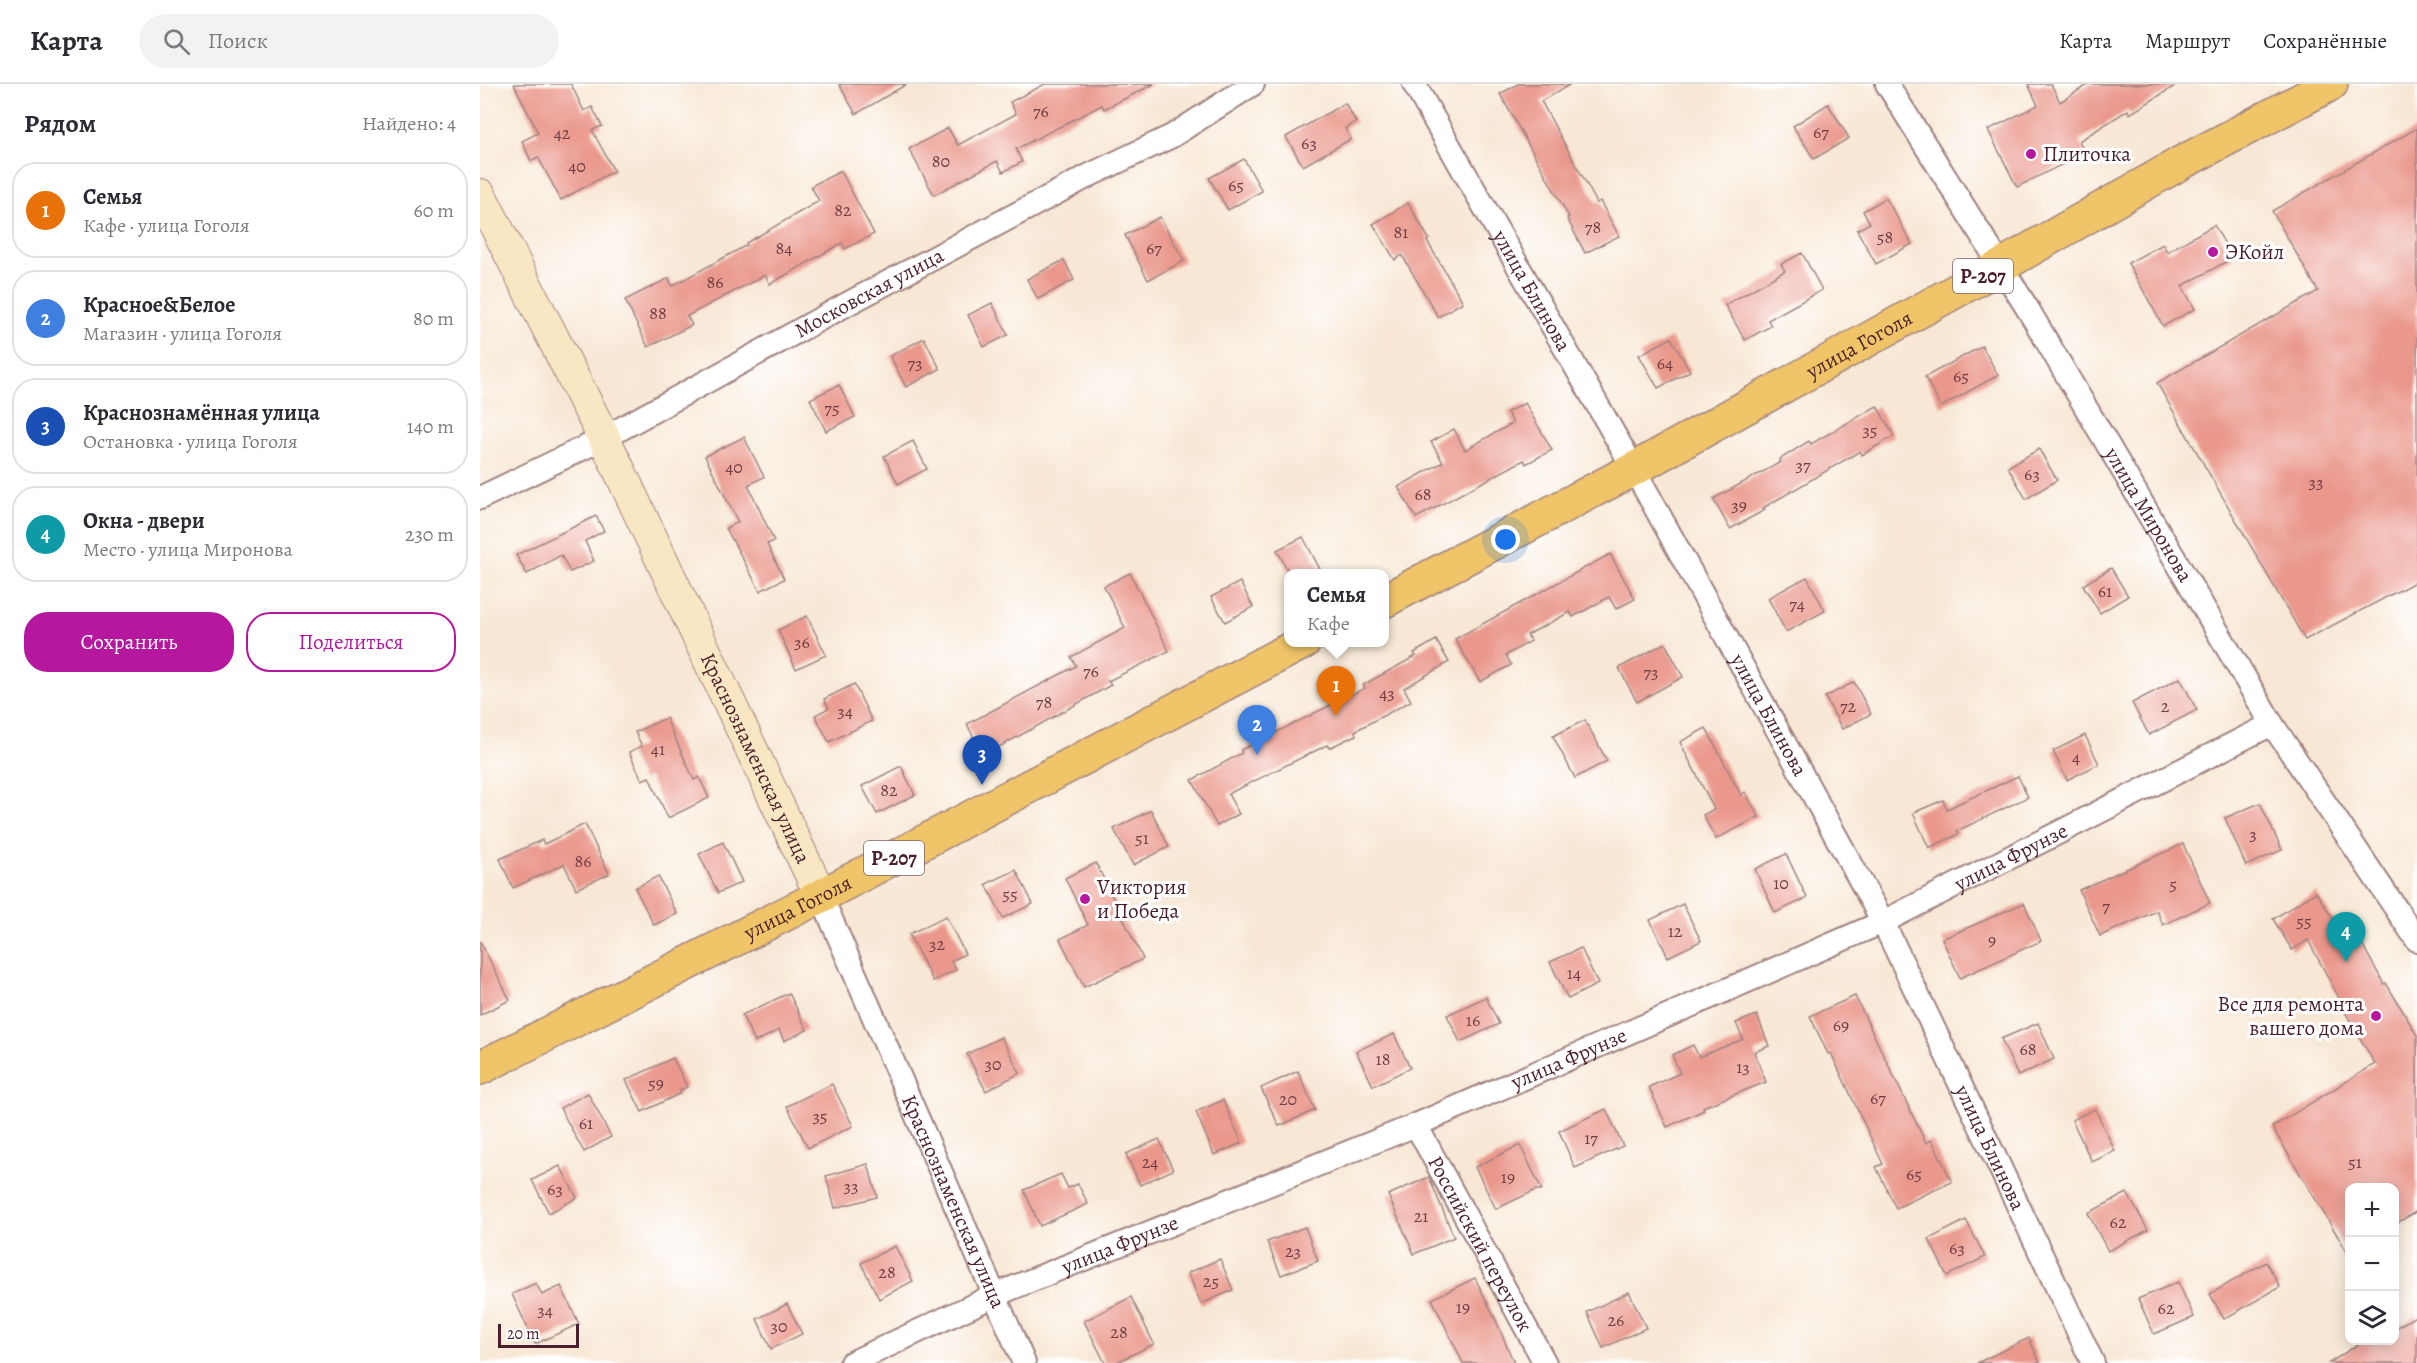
<!DOCTYPE html>
<html lang="ru">
<meta charset="utf-8">
<style>
:root{--surface:#fff;--page:#f2f2f3;--text:#2b2b33;--muted:#7c7c81;--line:#e1e1e2;--accent:#b5179e}
body{margin:0;font-family:Alegreya,serif;background:var(--page);color:var(--text)}
.controls{position:absolute;right:18px;bottom:18px;display:grid;overflow:hidden;border-radius:12px;box-shadow:0 3px 15px #0003}
.controls button{width:54px;height:54px;display:grid;place-items:center;padding:0;border:0;border-bottom:2px solid var(--line);background:var(--surface);color:var(--text);font:30px sans-serif}
.scale{position:absolute;left:18px;bottom:15px;width:81px;box-sizing:border-box;padding-left:6px;border:3px solid #4a1f2b;border-top:0;font-size:16px;line-height:21px;white-space:nowrap;color:#4a1f2b;-webkit-text-stroke:4px #fff;paint-order:stroke}
.you{position:absolute;left:1026px;top:456px;width:21px;height:21px;margin:-15px;border:4px solid #fff;border-radius:50%;background:#1a73e8;box-shadow:0 0 0 9px #1a73e833}
.badge{display:grid;place-items:center;width:39px;height:39px;border-radius:50%;background:var(--accent);color:#fff;font-size:20px;font-weight:700}
.pin{position:absolute;translate:-50% -50px;filter:drop-shadow(0 2px 3px #0008)}
.pin::after{content:'';position:absolute;top:32px;width:21px;height:18px;background:inherit;clip-path:polygon(0 0,100% 0,50% 100%)}
.popup{position:absolute;left:804px;top:485px;width:105px;height:78px;box-sizing:border-box;display:grid;place-content:center;border-radius:12px;background:var(--surface);filter:drop-shadow(0 2px 4px #0005);font-size:20px;white-space:nowrap;color:var(--muted)}
.popup b{font-size:22px;color:var(--text)}
.popup::after{content:'';position:absolute;left:50%;top:100%;margin-left:-12px;border:12px solid transparent;border-top-color:var(--surface)}
.list{margin:0;padding:0;list-style:none}
h2{display:flex;justify-content:space-between;align-items:center;height:78px;margin:0;padding:0 24px;font-size:26px}
h2 small{font-size:20px;font-weight:400;color:var(--muted)}
.list li{display:grid;grid-template-columns:39px 1fr auto;gap:18px;align-items:center;box-sizing:border-box;height:96px;margin:0 12px 12px;padding:0 12px;border:2px solid var(--line);border-radius:24px}
.list b{display:block;font-size:22px;white-space:nowrap}
.list p{margin:0;font-size:20px;white-space:nowrap;color:var(--muted)}
.list em{font-size:20px;font-style:normal;color:var(--muted)}
.actions{display:flex;gap:12px;padding:18px 24px}
.actions a{flex:1;padding:14px 0;border:2px solid var(--accent);border-radius:24px;text-align:center;font-size:21px;color:var(--accent)}
.actions .main{background:var(--accent);color:#fff}
.icon{flex:none;width:33px;height:33px;fill:none;stroke:currentColor;stroke-width:2;stroke-linecap:round;stroke-linejoin:round}
.map{position:relative;flex:none;width:1937px;height:1279px;overflow:hidden}
header{display:flex;align-items:center;gap:36px;box-sizing:border-box;height:84px;padding:0 30px;background:var(--surface);border-bottom:2px solid var(--line)}
header strong{font-size:28px}
nav{display:flex;gap:33px;margin-inline-start:auto;font-size:21px}
.search{width:420px;height:54px;background:var(--page);display:flex;align-items:center;gap:15px;box-sizing:border-box;padding:0 21px;border-radius:33px;color:var(--muted);font-size:22px}
main{display:flex}
aside{flex:1;background:var(--surface)}
.map>svg:first-child{display:block}
.building{fill:#ea988c}
.lines{fill:none;stroke-linecap:round;stroke-linejoin:round}
.street-casing{stroke:#a08380;stroke-width:26}
.secondary-casing{stroke:#a08380;stroke-width:34}
.primary-casing{stroke:#a08380;stroke-width:36}
.street{stroke:#fff;stroke-width:22}
.secondary{stroke:#f9e7c3;stroke-width:32}
.primary{stroke:#f0c469;stroke-width:33}
.poi-dot{fill:#b5179e;stroke:#fff;stroke-width:2}
.labels{text-anchor:middle;stroke-width:6;stroke-linejoin:round;paint-order:stroke}
.number-label{font-size:18px;fill:#723d43}
.shield{fill:#fff;stroke:#80626b;stroke-width:1.5}
.shield-label{font-size:20px;font-weight:bold;fill:#4a1f2b}
.poi-label{font-size:21px;fill:#4a1f2b;stroke:#fff;text-anchor:start}
.street-label{font-size:21px;fill:#4a1f2b;stroke:#fff}
</style>
<header>
<strong>Карта</strong>
<div class="search"><svg class="icon" aria-label="search" viewBox="0 0 24 24"><circle cx="10" cy="10" r="6"/><path d="M15 15l6 6"/></svg>Поиск</div>
<nav><a>Карта</a><a>Маршрут</a><a>Сохранённые</a></nav>
</header>
<main>
<aside>
<h2>Рядом<small>Найдено: 4</small></h2>
<ul class="list">
<li><span class="badge" style="background:#e8710a">1</span><div><b>Семья</b><p>Кафе · улица Гоголя</p></div><em>60 m</em></li>
<li><span class="badge" style="background:#3f7fe0">2</span><div><b>Красное&amp;Белое</b><p>Магазин · улица Гоголя</p></div><em>80 m</em></li>
<li><span class="badge" style="background:#1a4fb4">3</span><div><b>Краснознамённая улица</b><p>Остановка · улица Гоголя</p></div><em>140 m</em></li>
<li><span class="badge" style="background:#0f9aa8">4</span><div><b>Окна - двери</b><p>Место · улица Миронова</p></div><em>230 m</em></li>
</ul>
<div class="actions"><a class="main">Сохранить</a><a>Поделиться</a></div>
</aside>
<div class="map">
<svg width="1937" height="1279" viewBox="0 0 1937 1279">
<rect width="100%" height="100%" fill="#fff"/>
<filter id="ink" filterUnits="userSpaceOnUse"><feTurbulence type="fractalNoise" baseFrequency=".0167" numOctaves="2"/><feDisplacementMap in="SourceGraphic" scale="12" xChannelSelector="R" yChannelSelector="G"/><feConvolveMatrix kernelMatrix="1 2 1 2 8 2 1 2 1" color-interpolation-filters="sRGB"/></filter>
<filter id="wash" filterUnits="userSpaceOnUse"><feTurbulence type="fractalNoise" baseFrequency=".008" numOctaves="4" result="noise"/><feDisplacementMap in="SourceGraphic" scale="24" xChannelSelector="R" yChannelSelector="G"/><feGaussianBlur stdDeviation="1.35" result="paint"/><feColorMatrix in="noise" values="0 0 0 0 0 0 0 0 0 0 0 0 0 0 0 0 0 1.4 0 .05"/><feComposite in="paint" operator="in"/></filter>
<g filter="url(#wash)">
<rect width="100%" height="100%" fill="#f7e7d4"/>
<g id="blocks">
<g class="building">
<path d="M34,0H91L104,27L112,23L122,42L112,46L134,87L81,116L58,73L51,77L42,57L58,49Z"/>
<path d="M359,0H427L376,30Z"/>
<path d="M565,0H674L624,25L622,21L536,65L542,78L523,88L517,77L454,111L429,65L468,44L478,61L536,30L530,18Z"/>
<path d="M1038,0H1091L1061,17L1117,119L1120,117L1139,152L1105,169L1087,134L1089,133L1020,10Z"/>
<path d="M1548,0H1571L1580,18L1609,0H1698L1650,30L1648,26L1599,57L1605,69L1537,103L1508,46L1558,21Z"/>
<path d="M865,19L876,38L865,44L871,55L823,82L806,53Z"/>
<path d="M1348,20L1369,54L1334,75L1313,42Z"/>
<path d="M1937,44V497L1825,556L1677,299L1838,207L1792,127Z"/>
<path d="M764,75L782,107L748,126L729,94Z"/>
<path d="M361,87L394,150L365,165L362,159L290,200L285,191L207,232L212,241L168,263L145,216L189,194L192,202L267,161L266,159L339,117L331,102Z"/>
<path d="M1406,114L1432,160L1396,180L1377,146L1390,139L1383,127Z"/>
<path d="M928,119L949,155L947,157L983,218L958,233L922,171L915,176L893,140Z"/>
<path d="M680,133L704,177L668,196L645,151Z"/>
<path d="M1734,141L1753,174L1702,202L1715,225L1683,242L1648,179L1683,160L1687,168Z"/>
<path d="M1322,169L1342,206L1288,236L1291,242L1265,256L1245,221L1305,187L1301,180Z"/>
<path d="M584,176L594,196L558,215L547,195Z"/>
<path d="M512,219L528,251L504,263L488,231Z"/>
<path d="M444,254L460,285L426,303L410,272Z"/>
<path d="M1191,254L1210,287L1178,304L1159,271Z"/>
<path d="M1502,262L1518,291L1461,323L1445,293Z"/>
<path d="M359,301L375,333L346,347L330,315Z"/>
<path d="M1045,319L1072,366L1046,380L1044,376L936,434L918,403L963,378L951,358L974,345L985,366L1033,339L1027,328Z"/>
<path d="M1397,322L1414,352L1382,371L1380,367L1283,424L1285,426L1250,445L1233,415L1301,378L1300,375L1329,357L1331,360Z"/>
<path d="M264,353L284,393L268,401L294,457L287,460L304,495L280,507L246,444L258,438L225,372Z"/>
<path d="M433,357L447,385L418,400L404,372Z"/>
<path d="M1559,365L1577,396L1546,415L1528,383Z"/>
<path d="M116,432L124,447L105,457L114,477L90,488L81,471L47,490L36,471Z"/>
<path d="M823,453L842,489H809L797,466Z"/>
<path d="M1130,470L1155,515L1136,525L1129,513L1093,533L1090,528L1047,551L1051,557L1026,571L1031,581L1000,598L975,555Z"/>
<path d="M1631,484L1648,512L1620,529L1603,501Z"/>
<path d="M650,489L689,567L628,597L631,601L503,672L487,640L596,582L591,573L645,544L624,502Z"/>
<path d="M1327,493L1345,527L1306,548L1288,514Z"/>
<path d="M760,498L773,523L745,538L731,513Z"/>
<path d="M327,532L346,571L316,585L298,546Z"/>
<path d="M956,556L969,578L924,604L931,617L875,647L876,651L849,664L847,661L748,710L759,730L737,742L712,696L762,669L761,666L885,604L883,601L936,572L934,569Z"/>
<path d="M1185,559L1203,593L1157,618L1139,584Z"/>
<path d="M1700,594L1717,626L1669,651L1652,619Z"/>
<path d="M1374,598L1391,630L1362,645L1345,613Z"/>
<path d="M374,600L392,637L349,658L335,631L349,624L344,615Z"/>
<path d="M186,634L214,696L219,693L229,714L188,734L169,693L162,696L149,668L162,662L155,648Z"/>
<path d="M1105,636L1127,677L1095,694L1073,652Z"/>
<path d="M1226,644L1261,711L1265,708L1279,733L1236,755L1223,731L1234,725L1200,658Z"/>
<path d="M1605,651L1619,680L1587,696L1573,667Z"/>
<path d="M421,682L435,711L397,730L382,702Z"/>
<path d="M1538,692L1548,713L1477,747L1479,750L1449,764L1433,729L1463,716L1467,725Z"/>
<path d="M1780,719L1802,766L1766,782L1745,734Z"/>
<path d="M671,726L689,763L653,781L634,745Z"/>
<path d="M105,740L129,790L96,805L84,780L33,804L20,775L62,756L64,760Z"/>
<path d="M243,758L262,798L238,809L219,770Z"/>
<path d="M1703,760L1730,819L1683,841L1677,827L1620,852L1599,806Z"/>
<path d="M1306,770L1327,814L1295,829L1275,785Z"/>
<path d="M616,779L663,875L604,903L580,855L608,841L585,794Z"/>
<path d="M536,786L553,820L523,834L506,800Z"/>
<path d="M178,792L197,830L174,841L155,804Z"/>
<path d="M1836,808L1866,855L1876,849L1904,900L1906,899L1937,951V1127L1914,1141V1104H1869V1171L1792,1043L1895,980L1864,926L1865,925L1828,856L1812,866L1793,835Z"/>
<path d="M1544,819L1561,857L1480,894L1462,855Z"/>
<path d="M1203,820L1221,857L1188,873L1170,836Z"/>
<path d="M466,832L485,870L471,877L476,886L453,897L429,850Z"/>
<path d="M0,857L30,916L0,931Z"/>
<path d="M1101,864L1118,900L1088,915L1070,878Z"/>
<path d="M309,909L327,946L304,957L299,946L275,958L262,931Z"/>
<path d="M1375,912L1446,1059L1452,1056L1472,1098L1416,1124L1396,1083L1403,1080L1351,969L1348,970L1330,932Z"/>
<path d="M1006,913L1019,940L980,958L967,931Z"/>
<path d="M1277,931L1289,962L1274,968L1286,998L1223,1023L1224,1026L1187,1043L1169,1003L1200,989L1192,971L1213,961L1219,973L1263,955L1256,939Z"/>
<path d="M1558,939L1574,975L1538,992L1521,955Z"/>
<path d="M914,950L930,984L893,1002L876,967Z"/>
<path d="M521,953L540,989L506,1007L487,970Z"/>
<path d="M193,974L207,1003L200,1006L201,1009L162,1028L146,996Z"/>
<path d="M818,987L835,1026L799,1042L781,1004Z"/>
<path d="M352,1000L373,1042L328,1064L307,1022Z"/>
<path d="M108,1009L131,1053L104,1068L80,1024Z"/>
<path d="M743,1016L762,1059L734,1071L716,1028Z"/>
<path d="M1126,1025L1143,1062L1095,1084L1079,1047Z"/>
<path d="M1615,1025L1635,1067L1612,1078L1592,1036Z"/>
<path d="M679,1055L693,1086L660,1101L646,1070Z"/>
<path d="M1040,1061L1062,1106H1056L1016,1125L995,1083Z"/>
<path d="M388,1080L397,1113L355,1124L346,1092Z"/>
<path d="M80,1082L97,1114L69,1129L52,1096Z"/>
<path d="M581,1090L588,1104L598,1100L608,1120L560,1142L544,1106Z"/>
<path d="M949,1093L974,1153L934,1170L908,1111Z"/>
<path d="M1647,1109L1668,1146L1628,1167L1608,1129Z"/>
<path d="M1486,1136L1505,1173L1467,1192L1449,1155Z"/>
<path d="M825,1143L838,1177L801,1191L787,1158Z"/>
<path d="M415,1162L433,1197L399,1215L381,1179Z"/>
<path d="M740,1175L753,1206L721,1220L708,1189Z"/>
<path d="M1786,1178L1800,1203L1744,1235L1730,1210Z"/>
<path d="M995,1194L1014,1232L1034,1279H983L952,1215Z"/>
<path d="M1698,1198L1714,1233L1674,1250L1658,1215Z"/>
<path d="M56,1199L62,1211L81,1202L99,1240L55,1260L32,1210Z"/>
<path d="M1149,1208L1166,1244L1123,1264L1107,1228Z"/>
<path d="M651,1213L674,1260L635,1279H625L604,1237Z"/>
<path d="M307,1220L322,1250L291,1265L277,1235Z"/>
<path d="M1937,1231V1279H1849L1883,1257H1914V1245Z"/>
<path d="M1549,1254L1560,1279H1497Z"/>
</g>
</g>
</g>
<g filter="url(#ink)">
<use href="#blocks" fill-opacity="0" stroke="#a08380" stroke-width="1.5"/>
<g class="lines">
<defs>
<g id="street">
<path id="s1" d="M934,0L1154,385L1403,838L1613,1279"/>
<path id="s2" d="M1407,0L1549,227L1792,640L1937,856"/>
<path id="s3" d="M0,414L124,354L369,219L610,91L692,52L773,0"/>
<path id="s4" d="M341,812L544,1279"/>
<path id="s5" d="M936,1041L1065,1279"/>
<path id="s6" d="M371,1279L515,1211L936,1041L1403,838L1792,640"/>
</g>
<g id="secondary">
<path id="s7" d="M0,111L124,354L341,812"/>
</g>
<g id="primary">
<path id="s8" d="M904,517L1154,385L1521,182L1699,80L1851,0"/>
<path id="s9" d="M0,984L341,812L824,558"/>
</g>
</defs>
<use href="#street" class="street-casing"/>
<use href="#secondary" class="secondary-casing"/>
<use href="#primary" class="primary-casing"/>
<use href="#street" class="street"/>
<use href="#secondary" class="secondary"/>
<use href="#primary" class="primary"/>
</g>
</g>
<g class="poi-dot">
<circle cx="1551" cy="70" r="6"/>
<circle cx="1733" cy="168" r="6"/>
<circle cx="605" cy="815" r="6"/>
<circle cx="1896" cy="932" r="6"/>
</g>
<g class="labels">
<g class="number-label">
<text x="561" y="33">76</text>
<text x="1341" y="54">67</text>
<text x="82" y="55">42</text>
<text x="829" y="65">63</text>
<text x="461" y="83">80</text>
<text x="97" y="88">40</text>
<text x="756" y="107">65</text>
<text x="363" y="132">82</text>
<text x="1113" y="149">78</text>
<text x="921" y="154">81</text>
<text x="1405" y="159">58</text>
<text x="304" y="170">84</text>
<text x="674" y="170">67</text>
<text x="235" y="204">86</text>
<text x="178" y="235">88</text>
<text x="435" y="285">73</text>
<text x="1185" y="285">64</text>
<text x="1481" y="298">65</text>
<text x="352" y="330">75</text>
<text x="1390" y="352">35</text>
<text x="1323" y="387">37</text>
<text x="254" y="389">40</text>
<text x="1552" y="396">63</text>
<text x="1836" y="404">33</text>
<text x="943" y="416">68</text>
<text x="1259" y="427">39</text>
<text x="1625" y="513">61</text>
<text x="1317" y="526">74</text>
<text x="322" y="564">36</text>
<text x="611" y="593">76</text>
<text x="1171" y="594">73</text>
<text x="907" y="615">43</text>
<text x="564" y="624">78</text>
<text x="1368" y="628">72</text>
<text x="1685" y="628">2</text>
<text x="365" y="633">34</text>
<text x="178" y="671">41</text>
<text x="1596" y="679">4</text>
<text x="409" y="712">82</text>
<text x="1773" y="756">3</text>
<text x="662" y="760">51</text>
<text x="103" y="783">86</text>
<text x="1301" y="805">10</text>
<text x="1693" y="806">5</text>
<text x="530" y="816">55</text>
<text x="1626" y="828">7</text>
<text x="1824" y="843">55</text>
<text x="1195" y="853">12</text>
<text x="1512" y="862">9</text>
<text x="457" y="866">32</text>
<text x="1094" y="895">14</text>
<text x="993" y="942">16</text>
<text x="1361" y="947">69</text>
<text x="1548" y="971">68</text>
<text x="903" y="981">18</text>
<text x="513" y="986">30</text>
<text x="1263" y="989">13</text>
<text x="176" y="1005">59</text>
<text x="1398" y="1020">67</text>
<text x="808" y="1021">20</text>
<text x="340" y="1038">35</text>
<text x="106" y="1045">61</text>
<text x="1111" y="1060">17</text>
<text x="670" y="1084">24</text>
<text x="1875" y="1084">51</text>
<text x="1434" y="1096">65</text>
<text x="1028" y="1099">19</text>
<text x="371" y="1108">33</text>
<text x="75" y="1111">63</text>
<text x="941" y="1138">21</text>
<text x="1638" y="1144">62</text>
<text x="1477" y="1170">63</text>
<text x="813" y="1173">23</text>
<text x="407" y="1194">28</text>
<text x="731" y="1203">25</text>
<text x="983" y="1229">19</text>
<text x="1686" y="1230">62</text>
<text x="65" y="1232">34</text>
<text x="1136" y="1242">26</text>
<text x="299" y="1248">30</text>
<text x="639" y="1254">28</text>
</g>
<g class="shield">
<rect x="1473" y="175" width="60" height="34" rx="4.5"/>
<rect x="384" y="757" width="60" height="34" rx="4.5"/>
</g>
<g class="shield-label">
<text x="1503" y="199">Р-207</text>
<text x="414" y="781">Р-207</text>
</g>
<g class="poi-label">
<text x="1563" y="77">Плиточка</text>
<text x="1745" y="175">ЭКойл</text>
<text x="617" y="810">Vиктория<tspan x="617" dy="24">и Победа</tspan></text>
<text x="1884" y="927" text-anchor="end">Все для ремонта<tspan x="1884" dy="24">вашего дома</tspan></text>
</g>
<g class="street-label">
<text dy="7" stroke="none"><textPath href="#s1" startOffset="238">улица Блинова</textPath></text>
<text dy="7" stroke="none"><textPath href="#s3" startOffset="440">Московская улица</textPath></text>
<text dy="7" stroke="none"><textPath href="#s8" startOffset="540">улица Гоголя</textPath></text>
<text dy="7" stroke="none"><textPath href="#s2" startOffset="504">улица Миронова</textPath></text>
<text dy="7" stroke="none"><textPath href="#s1" startOffset="724">улица Блинова</textPath></text>
<text dy="7" stroke="none"><textPath href="#s7" startOffset="627">Краснознаменская улица</textPath></text>
<text dy="7" stroke="none"><textPath href="#s6" startOffset="1266">улица Фрунзе</textPath></text>
<text dy="7" stroke="none"><textPath href="#s9" startOffset="356">улица Гоголя</textPath></text>
<text dy="7" stroke="none"><textPath href="#s6" startOffset="780">улица Фрунзе</textPath></text>
<text dy="7" stroke="none"><textPath href="#s1" startOffset="1210">улица Блинова</textPath></text>
<text dy="7" stroke="none"><textPath href="#s4" startOffset="333">Краснознаменская улица</textPath></text>
<text dy="7" stroke="none"><textPath href="#s5" startOffset="135">Российский переулок</textPath></text>
<text dy="7" stroke="none"><textPath href="#s6" startOffset="294">улица Фрунзе</textPath></text>
</g>
</g>
</svg>
<div class="controls">
<button>+</button>
<button>−</button>
<button><svg class="icon" aria-label="layers" viewBox="0 0 24 24"><path d="M12 4l9 5-9 5-9-5zM3 14l9 5 9-5"/></svg></button>
</div>
<div class="scale">20 m</div>
<div class="you"></div>
<div class="pin badge" style="left:856px;top:632px;background:#e8710a">1</div>
<div class="popup"><b>Семья</b>Кафе</div>
<div class="pin badge" style="left:777px;top:671px;background:#3f7fe0">2</div>
<div class="pin badge" style="left:502px;top:701px;background:#1a4fb4">3</div>
<div class="pin badge" style="left:1866px;top:878px;background:#0f9aa8">4</div>
</div>
</main>
